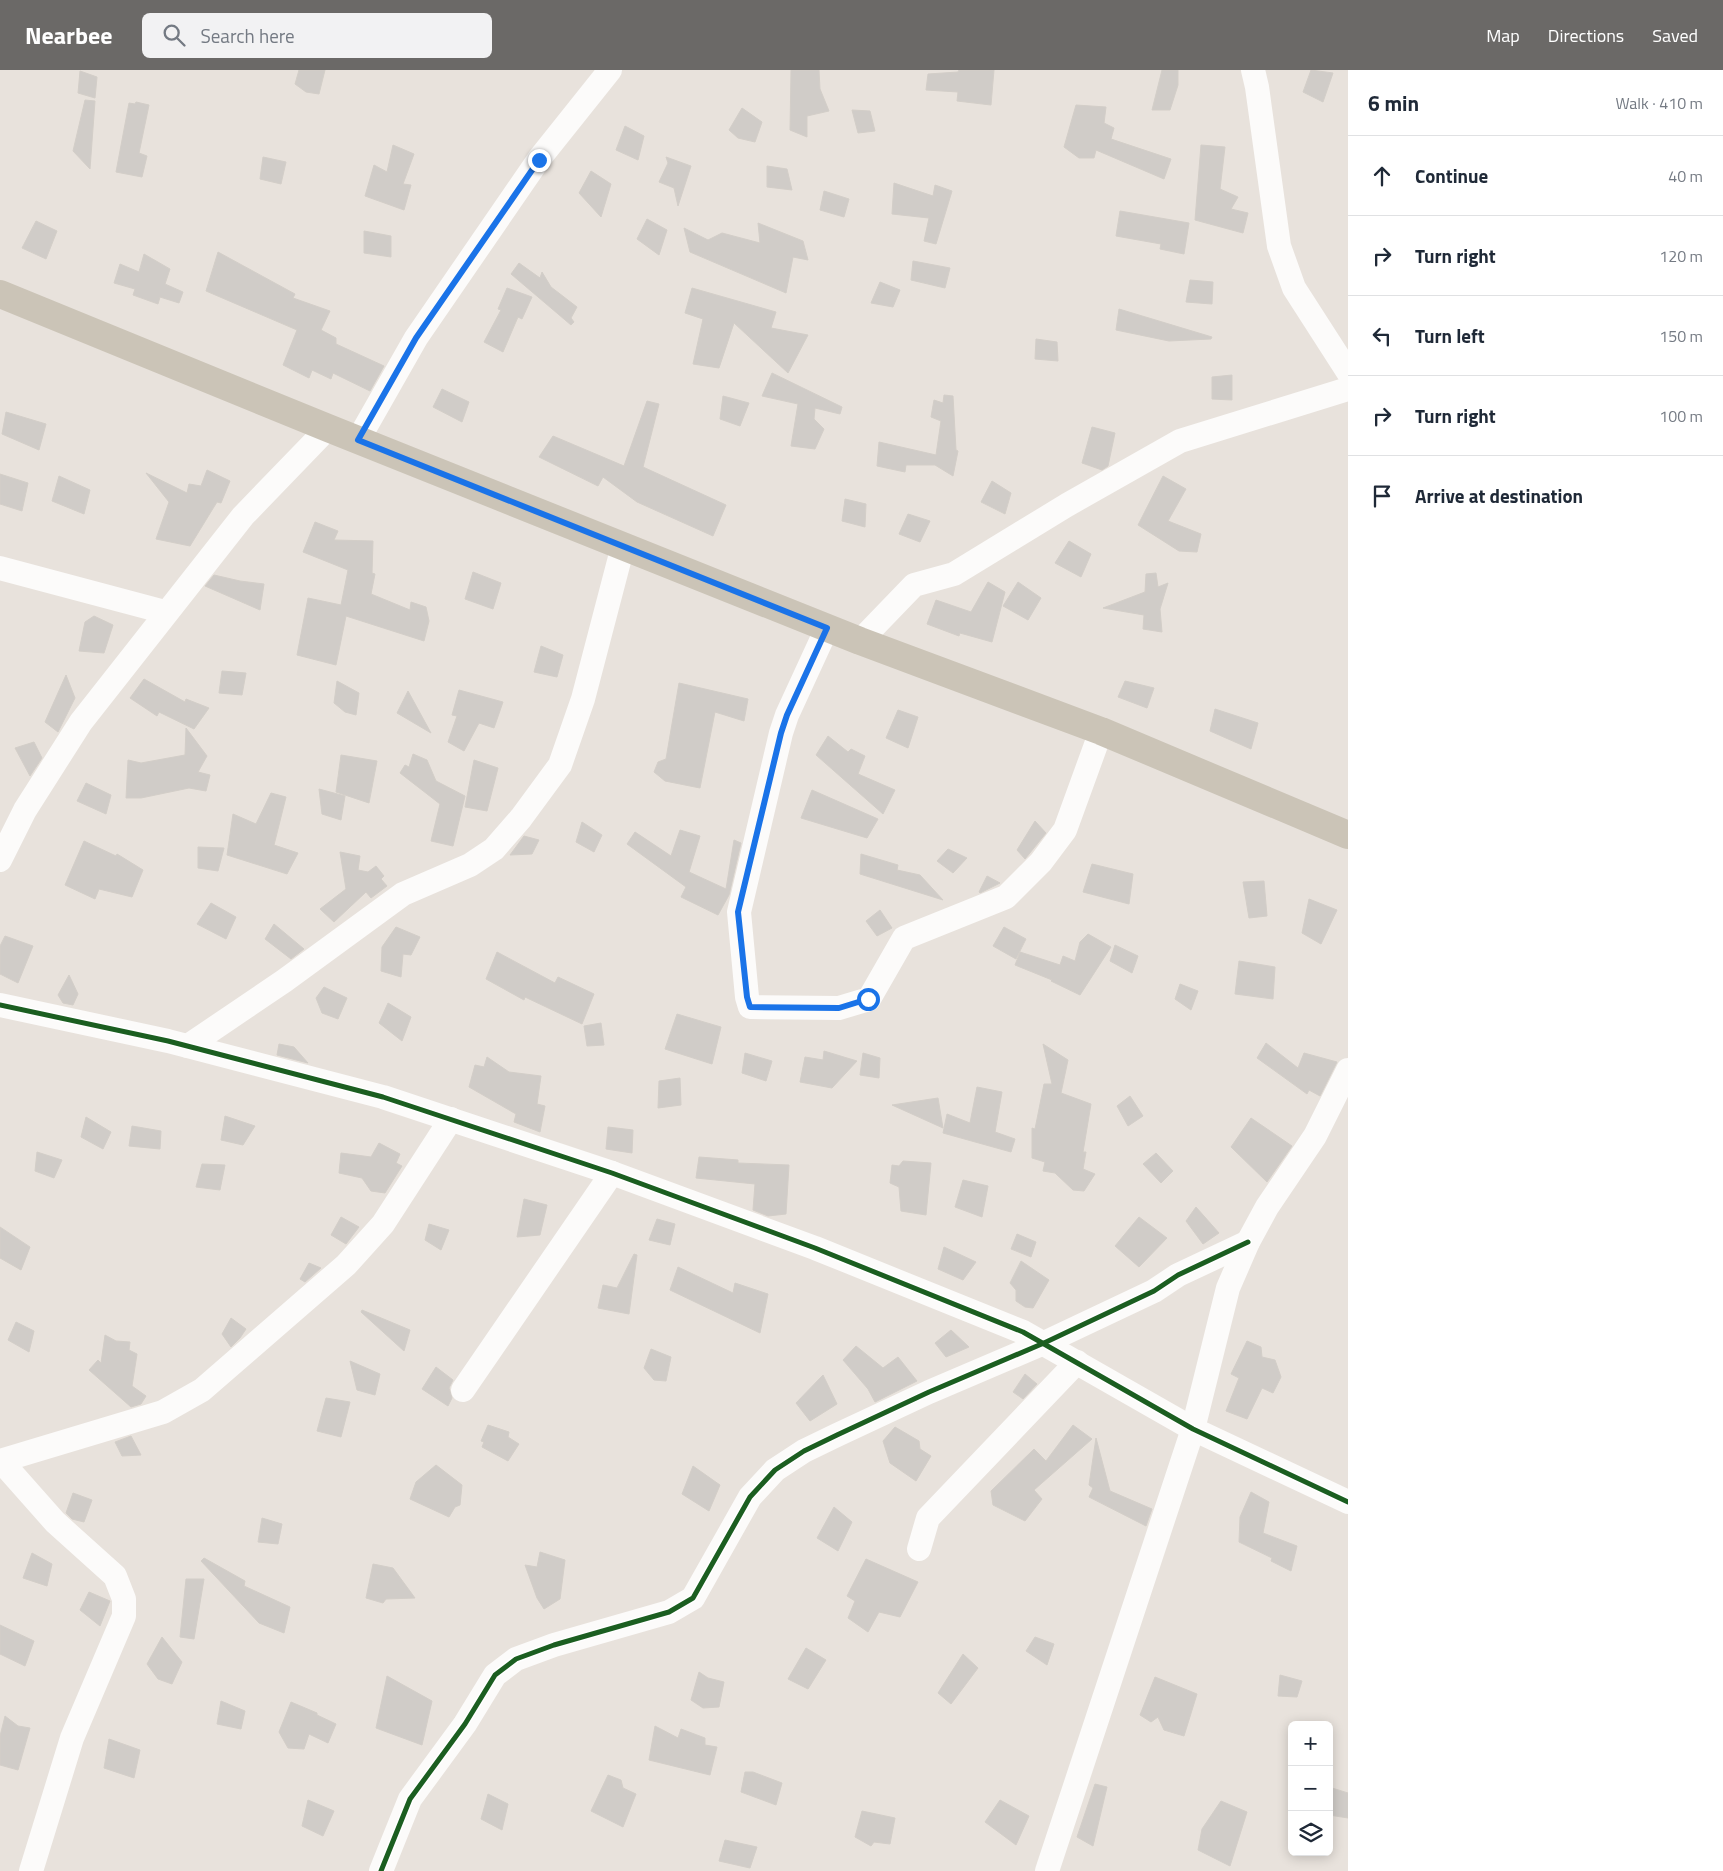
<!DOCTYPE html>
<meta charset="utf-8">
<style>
:root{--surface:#fff;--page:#f2f2f3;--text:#1f2937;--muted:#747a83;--line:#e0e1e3;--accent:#6b6967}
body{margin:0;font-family:"Titillium Web",sans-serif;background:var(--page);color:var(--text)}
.controls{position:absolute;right:15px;bottom:15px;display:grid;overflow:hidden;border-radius:8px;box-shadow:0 2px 12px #0003}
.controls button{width:45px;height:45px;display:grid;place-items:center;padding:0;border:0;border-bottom:1px solid var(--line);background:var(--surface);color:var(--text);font:25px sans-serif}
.stop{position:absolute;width:15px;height:15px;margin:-11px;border:4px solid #1a73e8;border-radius:50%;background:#fff}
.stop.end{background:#1a73e8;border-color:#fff;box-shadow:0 1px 5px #0008}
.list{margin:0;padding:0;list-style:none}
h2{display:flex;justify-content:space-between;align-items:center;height:65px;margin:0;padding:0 20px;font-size:21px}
h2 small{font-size:16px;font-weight:400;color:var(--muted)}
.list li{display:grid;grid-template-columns:32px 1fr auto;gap:15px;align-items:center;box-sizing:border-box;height:80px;padding:0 20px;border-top:1px solid var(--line)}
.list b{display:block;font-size:19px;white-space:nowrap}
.list em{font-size:16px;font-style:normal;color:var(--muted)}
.icon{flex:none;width:28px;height:28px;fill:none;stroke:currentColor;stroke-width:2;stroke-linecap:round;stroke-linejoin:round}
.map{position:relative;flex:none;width:1348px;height:1801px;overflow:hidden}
header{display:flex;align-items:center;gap:30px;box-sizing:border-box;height:70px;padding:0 25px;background:var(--accent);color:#fff}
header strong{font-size:24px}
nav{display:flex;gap:28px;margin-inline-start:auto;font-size:18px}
.search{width:350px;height:45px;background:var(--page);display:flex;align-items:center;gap:12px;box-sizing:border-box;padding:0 18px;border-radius:8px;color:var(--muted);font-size:19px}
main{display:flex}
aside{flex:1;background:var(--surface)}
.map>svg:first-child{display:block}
.building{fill:#d0ccc8;stroke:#d3cec8}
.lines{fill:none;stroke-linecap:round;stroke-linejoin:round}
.street{stroke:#fcfbfa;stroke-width:24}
.primary{stroke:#cbc4b7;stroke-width:28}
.cycleway-casing{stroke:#fff;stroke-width:8}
.cycleway{stroke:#1b5e20;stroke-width:5}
.route{stroke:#1a73e8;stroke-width:6}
</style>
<header>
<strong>Nearbee</strong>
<div class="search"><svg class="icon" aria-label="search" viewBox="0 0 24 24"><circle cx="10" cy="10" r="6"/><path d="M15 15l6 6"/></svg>Search here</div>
<nav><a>Map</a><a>Directions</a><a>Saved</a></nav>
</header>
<main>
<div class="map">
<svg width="1348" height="1801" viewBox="0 0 1348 1801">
<rect width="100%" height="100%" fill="#e8e2dc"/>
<g class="building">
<path d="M299,0H325L319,24L306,22L295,14Z"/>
<path d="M791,0H819L820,19L829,41L807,46V67L790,60Z"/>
<path d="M959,0H994L991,35L957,31L958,22L926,20L928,4L958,2Z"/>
<path d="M1162,0H1178V15L1170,40H1152Z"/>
<path d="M1311,0L1333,3L1323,32L1303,22Z"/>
<path d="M80,1L97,7L95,28L78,23Z"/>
<path d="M85,30L95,31L90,99L73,81Z"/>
<path d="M136,32L149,35L139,83L147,86L142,107L116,102L129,33L135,34Z"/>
<path d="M1076,35L1106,37L1104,53L1114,58L1111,69L1171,89L1164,109L1096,80L1094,88H1079L1064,77Z"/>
<path d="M742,38L762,52L755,72L738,68L729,60Z"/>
<path d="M852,40L870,41L875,61L858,63Z"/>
<path d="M625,56L644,66L638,90L616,80Z"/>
<path d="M393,75L414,84L403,114L411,115L404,140L365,126L374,95L387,102Z"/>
<path d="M1201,75L1225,77L1220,119L1238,127L1231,139L1248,143L1243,163L1195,150Z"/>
<path d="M263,87L286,92L281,114L260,109Z"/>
<path d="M666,87L691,96L678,136L674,118L659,112L668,93Z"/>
<path d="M767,96L787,99L792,120L767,117Z"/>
<path d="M591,101L611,114L601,147L579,123Z"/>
<path d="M894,113L933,126L935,115L952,121L936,174L924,171L929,148L892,144Z"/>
<path d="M824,121L849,129L844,147L820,140Z"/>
<path d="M1120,141L1189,153L1184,184L1160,179L1161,174L1116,166Z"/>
<path d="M647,149L667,160L659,185L637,169Z"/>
<path d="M36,151L57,161L46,189L22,178Z"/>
<path d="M758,153L803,171L808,190L793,187L786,223L690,182L684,158L708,170L722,163L760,173Z"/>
<path d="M364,161L391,166V187L364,183Z"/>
<path d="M218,182L295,224L293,228L330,241L321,260L336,268V274L384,296L370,321L333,303L331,309L312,300L309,308L283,295L297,260L206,221Z"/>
<path d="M144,184L170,199L165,214L183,222L179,233L160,227L158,234L133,225L135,219L114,213L120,194L139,202Z"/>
<path d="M913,191L950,198L945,218L911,210Z"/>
<path d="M519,193L540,208L542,202L551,217L577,237L571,248L574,252L571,255L511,204Z"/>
<path d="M1190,210L1213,212L1212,234L1186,232Z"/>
<path d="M880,212L900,220L893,237L871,233Z"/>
<path d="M507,218L532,227L522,249L518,247L503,282L484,272L501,240L498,239Z"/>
<path d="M692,218L776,242L771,258L808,265L788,303L734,253L719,298L693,294L703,249L685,243Z"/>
<path d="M1119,239L1212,267L1211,269L1169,271L1116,260Z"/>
<path d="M1036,269L1057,272L1058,291L1035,289Z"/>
<path d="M772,303L842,337L840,344L815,338L814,349L824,359L815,379L791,376L798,334L762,326Z"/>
<path d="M1232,305V330L1212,329V307Z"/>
<path d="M442,319L469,332L462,352L433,337Z"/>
<path d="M944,325L953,326L956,380L958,381L953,406L935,395H906L905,402L877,396L879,372L936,385L941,351L931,347L934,330L943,333Z"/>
<path d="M723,326L749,333L740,356L720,349Z"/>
<path d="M647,331L659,334L643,397L726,435L713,466L637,432L603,407L598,416L539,387L553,366L624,396Z"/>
<path d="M6,342L46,354L39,380L2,364Z"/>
<path d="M1092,357L1115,363L1108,396L1102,400L1082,393Z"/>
<path d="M207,400L230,411L221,433L217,432L190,476L156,469L169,432L146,403L187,423L189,414L201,416Z"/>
<path d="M0,404L28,413L22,441L0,434Z"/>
<path d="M59,406L90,420L84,444L52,431Z"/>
<path d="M1163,406L1186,419L1168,451L1201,464L1197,482L1179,481L1138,455Z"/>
<path d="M992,411L1011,423L1005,444L981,432Z"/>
<path d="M845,429L866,434L865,457L842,451Z"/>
<path d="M908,444L930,451L920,472L899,464Z"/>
<path d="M315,452L338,461L334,470L373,471L372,503L375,504L371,524L410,540L411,532L426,537L429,551L424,571L346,546L336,595L297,585L308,528L341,535L348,500L303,482Z"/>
<path d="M1069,471L1091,484L1081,507L1055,493Z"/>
<path d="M473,502L501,513L493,539L465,529Z"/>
<path d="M1156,503L1158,517L1168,513L1160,539L1162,562L1143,559L1144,545L1103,538L1145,522L1146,504Z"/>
<path d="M214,505L240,511L264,514L260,540L205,516Z"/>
<path d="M988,512L1005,522L992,572L960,563L959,566L927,554L936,530L971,542Z"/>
<path d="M1018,512L1041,528L1028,550L1003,536Z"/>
<path d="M94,546L113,555L104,583L79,581L85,552Z"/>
<path d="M541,576L563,585L557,607L534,602Z"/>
<path d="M222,601L246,603L242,625L219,623Z"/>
<path d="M66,605L75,628L58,662L45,652Z"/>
<path d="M144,609L185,632L186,629L209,638L194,659L159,642L157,646L130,628Z"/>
<path d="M337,611L359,623L356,645L345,642L334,633Z"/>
<path d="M1125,611L1154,618L1147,638L1118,627Z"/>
<path d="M679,613L748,629L744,651L715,642L700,718L665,711L654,702L658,692L666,689Z"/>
<path d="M459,620L503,632L494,658L479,653L464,681L448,672L457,646L452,645Z"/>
<path d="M408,621L431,663L397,643Z"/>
<path d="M1215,639L1258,653L1251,679L1210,661Z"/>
<path d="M898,640L918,647L908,678L886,668Z"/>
<path d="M186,658L207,686L198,702L210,705L206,721L189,718L141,728H126L128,690L141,693L185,685Z"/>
<path d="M828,666L848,682L851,679L865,686L858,704L895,720L883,744L816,685Z"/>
<path d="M34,672L42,688L30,706L15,678Z"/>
<path d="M413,684L427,690L436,711L465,726L453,776L431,771L440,734L400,703L405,695L409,697Z"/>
<path d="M341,685L377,691L369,733L336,722Z"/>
<path d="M474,690L498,698L487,741L465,737Z"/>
<path d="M86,713L111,725L106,744L77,731Z"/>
<path d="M319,719L345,726L341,750L322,744Z"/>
<path d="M812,720L878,749L867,768L801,748Z"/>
<path d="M271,723L286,727L274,775L298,783L287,804L227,785L233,744L256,754Z"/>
<path d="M1035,751L1046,763L1025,789L1017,780Z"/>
<path d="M582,752L602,765L594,782L576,772Z"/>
<path d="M680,760L700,766L689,802L726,819L734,770L741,773L729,825L718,845L681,827L686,817L627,774L635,762L671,786Z"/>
<path d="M524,766L539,770L532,784L510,785Z"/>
<path d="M84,771L116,786L117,784L143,800L132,827L99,819L95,829L65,815Z"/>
<path d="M198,777L224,778L218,801L198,798Z"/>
<path d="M948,779L967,788L953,803L937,791Z"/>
<path d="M340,782L360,786L358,800L368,802L376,796L384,806L381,809L387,816L371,828L366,822L334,852L320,839L346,819Z"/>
<path d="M861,784L898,795L897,800L920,805L943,830L860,804Z"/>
<path d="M1092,794L1133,804L1129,834L1083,822Z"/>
<path d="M987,806L1000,813L980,823L979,822Z"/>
<path d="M1264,811L1267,846L1249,848L1243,812Z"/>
<path d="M1309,829L1337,840L1321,874L1302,863Z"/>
<path d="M211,833L236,847L226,869L197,854Z"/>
<path d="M880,840L892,858L877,866L866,851Z"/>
<path d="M274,854L304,879L291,889L265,869Z"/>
<path d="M396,857L420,867L411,885L403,884L401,907L381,901L382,877Z"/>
<path d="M1004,857L1026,869L1016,889L993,876Z"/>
<path d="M1088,864L1111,877L1080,925L1051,911L1052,910L1015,895L1020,882L1060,895L1063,886L1075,891L1080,872Z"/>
<path d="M5,866L33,876L18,913L0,904V876Z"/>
<path d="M1115,875L1138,886L1132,903L1110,891Z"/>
<path d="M497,882L555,913L558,907L594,924L582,954L525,927L524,930L486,909Z"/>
<path d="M1239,891L1275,897L1273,929L1235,924Z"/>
<path d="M69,905L78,924L73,935L63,933L58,925Z"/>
<path d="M1180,914L1198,921L1191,940L1175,929Z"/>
<path d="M324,917L347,928L338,949L322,943L316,928Z"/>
<path d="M388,933L411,947L402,971L379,953Z"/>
<path d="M677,944L721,957L712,994L665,979Z"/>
<path d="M601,953L604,975L587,976L584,956Z"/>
<path d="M1266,973L1298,998L1304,983L1337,992L1320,1026L1309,1020L1307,1024L1257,988Z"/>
<path d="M279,974L294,977L308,993L277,985Z"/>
<path d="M1043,974L1068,990L1061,1023L1091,1034L1083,1082H1086L1083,1099L1095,1104L1084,1121L1073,1120L1055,1103L1043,1101L1045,1092L1032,1088V1058L1035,1059L1044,1014H1052Z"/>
<path d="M824,981L857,991L832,1018L800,1012L805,987L823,990Z"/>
<path d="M745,983L772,991L766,1011L742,1003Z"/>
<path d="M863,983L880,988L879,1008L860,1005Z"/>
<path d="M487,987L509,1002L541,1006L537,1034L545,1036L540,1062L514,1052L516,1044L469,1017L475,995L484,997Z"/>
<path d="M680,1008L681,1035L658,1038L659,1011Z"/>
<path d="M977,1017L1002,1022L995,1062L1015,1069L1011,1082L943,1063L947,1044L970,1053Z"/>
<path d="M1130,1026L1143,1046L1128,1056L1117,1036Z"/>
<path d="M938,1028L943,1058L892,1035Z"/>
<path d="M225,1046L255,1056L243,1075L221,1070Z"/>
<path d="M86,1047L111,1062L103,1079L81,1067Z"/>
<path d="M1251,1048L1292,1076L1267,1112L1231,1077Z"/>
<path d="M132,1056L161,1061L160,1079L129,1076Z"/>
<path d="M608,1057L633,1060L632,1083L606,1079Z"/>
<path d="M379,1073L400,1084L396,1093L402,1096L385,1123L371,1121L362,1108L339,1103L341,1083L371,1087Z"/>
<path d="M37,1082L62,1090L54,1108L35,1101Z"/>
<path d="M1156,1083L1173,1101L1161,1113L1143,1094Z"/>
<path d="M699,1087L738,1090V1093L789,1095L786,1144L768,1146L753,1140L755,1114L696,1108Z"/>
<path d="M903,1091L931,1093L926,1145L901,1141L899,1117L890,1113L892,1095L899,1096Z"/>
<path d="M202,1094L225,1095L220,1120L196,1117Z"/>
<path d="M963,1110L988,1116L982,1147L955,1137Z"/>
<path d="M524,1129L547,1135L540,1165L517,1167Z"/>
<path d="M1196,1137L1219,1163L1203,1174L1186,1151Z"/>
<path d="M341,1147L359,1157L346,1174L331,1165Z"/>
<path d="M1139,1147L1167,1168L1139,1197L1115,1176Z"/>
<path d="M657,1149L675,1154L670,1175L649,1170Z"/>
<path d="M429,1154L449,1160L441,1180L425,1170Z"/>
<path d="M0,1157L30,1177L21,1200L0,1188Z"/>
<path d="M1017,1164L1036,1172L1031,1187L1011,1179Z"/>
<path d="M944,1177L976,1192L963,1210L938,1199Z"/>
<path d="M634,1184L637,1185L629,1244L598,1238L603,1215L617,1218Z"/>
<path d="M1021,1191L1049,1210L1033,1238L1025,1237L1016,1231V1220L1010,1213Z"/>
<path d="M309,1193L321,1198L305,1212L300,1209Z"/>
<path d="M678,1197L733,1223L735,1213L768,1224L760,1263L670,1220Z"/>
<path d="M362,1240L410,1260L404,1281L361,1242Z"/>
<path d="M231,1248L246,1259L240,1268L231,1277L222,1264Z"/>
<path d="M16,1252L34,1261L29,1282L8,1270Z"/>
<path d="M951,1260L969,1277L946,1287L935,1273Z"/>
<path d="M105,1265L116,1271L130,1272L129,1280L137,1284L132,1316L146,1326L141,1334L131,1337L89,1300L98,1290L101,1293Z"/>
<path d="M1247,1271L1261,1277L1262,1287L1275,1290L1281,1307L1273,1323L1262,1318L1247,1349L1226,1341L1239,1308L1231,1304Z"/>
<path d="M856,1276L883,1298L898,1287L917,1311L875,1332L868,1319L843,1290Z"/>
<path d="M651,1279L671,1287L666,1311L654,1310L644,1298Z"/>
<path d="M350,1291L380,1304L375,1325L357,1320Z"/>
<path d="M436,1297L453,1310L449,1318L452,1328L448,1336L422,1319Z"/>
<path d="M1025,1304L1037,1314L1023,1329L1013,1322Z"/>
<path d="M823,1305L837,1334L810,1351L796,1333Z"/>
<path d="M326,1328L350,1332L341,1367L317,1361Z"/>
<path d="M488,1355L509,1362L508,1367L519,1374L508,1391L482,1377L484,1372L481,1371Z"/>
<path d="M1073,1355L1092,1369L1034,1420L1042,1429L1025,1451L993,1435L991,1421L1034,1379L1046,1391Z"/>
<path d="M895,1357L919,1371L920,1379L931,1386L916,1411L890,1393L883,1371Z"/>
<path d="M131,1366L141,1385L122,1386L115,1372Z"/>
<path d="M1096,1368L1110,1421L1152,1439L1146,1456L1089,1427L1093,1418L1089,1415Z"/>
<path d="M436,1395L462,1415L460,1435L455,1437L449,1447L410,1429L416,1412Z"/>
<path d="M693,1396L720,1415L709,1441L682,1424Z"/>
<path d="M1251,1422L1269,1432L1263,1463L1297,1476L1291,1501L1271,1491L1272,1488L1239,1472L1240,1447Z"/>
<path d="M73,1423L92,1430L84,1452L72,1449L66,1443Z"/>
<path d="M834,1437L852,1452L838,1481L817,1468Z"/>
<path d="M262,1448L282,1454L278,1474L258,1472Z"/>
<path d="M540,1482L565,1490L560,1529L544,1539L537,1528L525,1495L537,1497Z"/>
<path d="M32,1483L52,1494L47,1516L23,1508Z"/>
<path d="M204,1488L245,1511L244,1516L290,1537L284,1563L259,1553L201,1491Z"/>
<path d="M866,1489L918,1512L900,1547L879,1542L868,1562L848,1548L855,1531L847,1526Z"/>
<path d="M373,1494L393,1498L415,1528L386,1529L383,1533L366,1528Z"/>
<path d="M186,1509H204L194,1569L180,1567Z"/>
<path d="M89,1522L110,1531L100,1556L80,1540Z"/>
<path d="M0,1555L34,1571L25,1596L0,1584Z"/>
<path d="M162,1567L182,1592L172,1614L158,1609L147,1594Z"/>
<path d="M1035,1567L1054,1574L1047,1595L1026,1581Z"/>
<path d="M806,1578L826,1590L808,1619L788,1609Z"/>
<path d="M963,1584L978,1598L951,1634L938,1623Z"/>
<path d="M699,1602L708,1608L724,1612L719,1637L703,1638L691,1630Z"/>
<path d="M1280,1605L1302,1611L1297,1627L1278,1626Z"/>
<path d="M387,1606L432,1631L422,1675L376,1658Z"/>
<path d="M1155,1607L1197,1624L1184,1666L1164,1660L1158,1647L1151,1652L1140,1645Z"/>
<path d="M221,1631L245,1641L241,1659L217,1654Z"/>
<path d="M291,1632L317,1643V1645L336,1654L328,1673L309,1664L304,1679L288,1678L279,1662Z"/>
<path d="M5,1646L18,1656L30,1658L18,1700L0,1695V1666Z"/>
<path d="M655,1656L678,1668L681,1659L705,1668V1675L717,1677L710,1705L649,1690Z"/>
<path d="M109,1669L140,1680L134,1708L104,1698Z"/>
<path d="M745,1702H753L782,1713L776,1735L741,1722Z"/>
<path d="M608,1705L621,1710L623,1718L636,1724L623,1757L591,1741Z"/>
<path d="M1095,1714L1107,1717L1093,1776L1077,1767Z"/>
<path d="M1329,1717L1348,1723V1748L1329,1745Z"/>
<path d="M488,1724L508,1734L502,1760L481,1749Z"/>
<path d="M308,1730L334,1741L323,1766L302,1756Z"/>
<path d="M1000,1730L1029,1746L1016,1775L985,1752Z"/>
<path d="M1221,1731L1247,1742L1230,1796L1198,1780L1202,1759Z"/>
<path d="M862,1741L895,1748L890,1774L874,1772L871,1776L855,1767Z"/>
<path d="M725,1770L757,1777L750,1798L719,1791Z"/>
</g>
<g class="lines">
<g class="street">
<path d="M1253,0L1257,17L1279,176L1294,218L1348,302"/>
<path d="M358,370L416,268L539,89L610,0"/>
<path d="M0,498L165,542"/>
<path d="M827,558L787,645L781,663L739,842L747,927L750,937L839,938L869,929L904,868L1006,827L1041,792L1065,760L1101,661"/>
<path d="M860,571L914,515L954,504L1067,435L1180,371L1348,319"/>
<path d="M0,790L25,740L81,652L243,446L328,358"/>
<path d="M0,935L168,971L383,1027L612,1103L815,1178L1023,1262L1193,1359L1348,1432"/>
<path d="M188,976L284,911L403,824L470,795L494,779L521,748L560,695L583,629L623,476"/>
<path d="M463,1320L612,1103"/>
<path d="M0,1391L163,1342L202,1320L346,1195L383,1154L451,1049"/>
<path d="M1,1391L55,1452L115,1506L124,1529V1546L72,1668L31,1801"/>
<path d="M919,1479L928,1448L1077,1292"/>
<path d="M381,1801L410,1729L465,1654L495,1605L516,1589L554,1575L669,1542L693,1528L750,1427L775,1400L804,1381L837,1365L929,1322L1044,1273L1154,1221L1178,1205L1248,1172"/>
<path d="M1047,1801L1193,1359L1228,1218L1248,1172L1267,1137L1315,1066L1348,1000"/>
</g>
<path class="primary" d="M0,224L328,358L860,571L1101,661L1348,765"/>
<defs>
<g id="cycleway">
<path d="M0,935L168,971L383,1027L612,1103L815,1178L1023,1262L1193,1359L1348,1432"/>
<path d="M381,1801L410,1729L465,1654L495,1605L516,1589L554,1575L669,1542L693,1528L750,1427L775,1400L804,1381L837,1365L929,1322L1044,1273L1154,1221L1178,1205L1248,1172"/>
</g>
</defs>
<use href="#cycleway" class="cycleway-casing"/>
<use href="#cycleway" class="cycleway"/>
</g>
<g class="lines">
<path class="route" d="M539,90L416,268L358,370L827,558L787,645L781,663L738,842L747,927L750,937L839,938L868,929"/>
</g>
</svg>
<div class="controls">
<button>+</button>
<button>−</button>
<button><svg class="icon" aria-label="layers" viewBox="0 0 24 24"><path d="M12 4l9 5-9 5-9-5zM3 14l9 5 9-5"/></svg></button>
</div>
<div class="stop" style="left:868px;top:929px"></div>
<div class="stop end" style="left:539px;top:90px"></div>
</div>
<aside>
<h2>6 min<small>Walk · 410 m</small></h2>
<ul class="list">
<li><svg class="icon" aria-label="ahead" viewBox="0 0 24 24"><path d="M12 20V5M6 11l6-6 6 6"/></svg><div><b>Continue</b></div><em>40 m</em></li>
<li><svg class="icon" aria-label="right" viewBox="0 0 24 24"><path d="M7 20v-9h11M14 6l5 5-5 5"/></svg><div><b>Turn right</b></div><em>120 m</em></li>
<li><svg class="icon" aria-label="left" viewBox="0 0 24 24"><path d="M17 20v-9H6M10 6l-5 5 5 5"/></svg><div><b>Turn left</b></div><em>150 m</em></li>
<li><svg class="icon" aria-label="right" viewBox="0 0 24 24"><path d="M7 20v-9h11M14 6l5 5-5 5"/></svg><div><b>Turn right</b></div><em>100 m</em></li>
<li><svg class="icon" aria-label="arrive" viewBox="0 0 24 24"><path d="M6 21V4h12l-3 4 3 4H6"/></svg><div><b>Arrive at destination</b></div></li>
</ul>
</aside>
</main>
